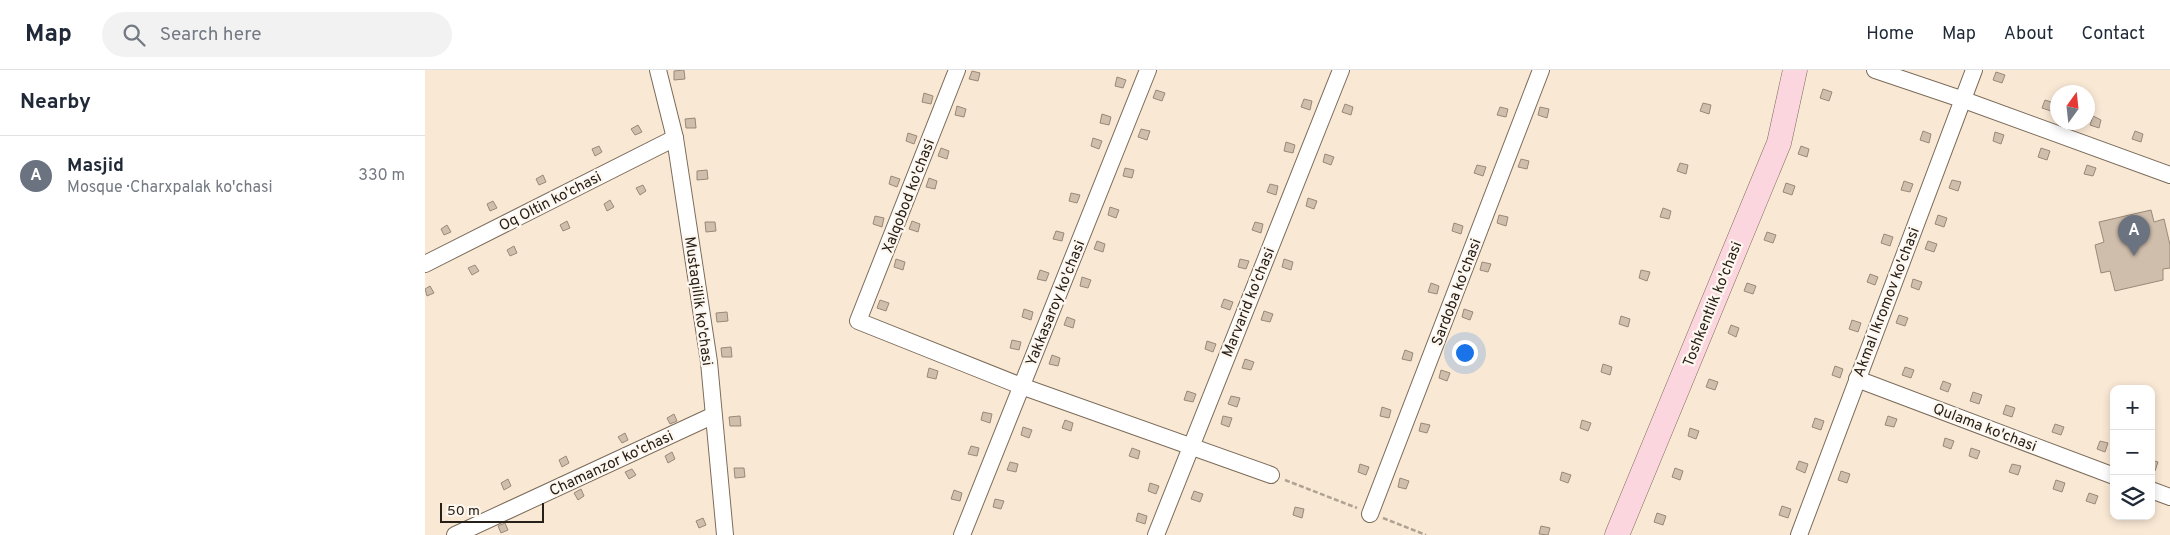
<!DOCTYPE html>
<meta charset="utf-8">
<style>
:root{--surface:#fff;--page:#f2f2f3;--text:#1f2937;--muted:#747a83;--line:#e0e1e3;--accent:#747922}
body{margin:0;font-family:Overpass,sans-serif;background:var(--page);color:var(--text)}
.controls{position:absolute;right:15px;bottom:15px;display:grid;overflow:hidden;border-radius:10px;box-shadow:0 2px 8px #0003}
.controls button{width:45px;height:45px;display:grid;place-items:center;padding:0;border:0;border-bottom:1px solid var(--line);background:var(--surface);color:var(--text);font:25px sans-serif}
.compass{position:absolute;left:1625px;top:15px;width:45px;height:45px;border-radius:50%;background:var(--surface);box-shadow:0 2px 8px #0003;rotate:15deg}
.scale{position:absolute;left:15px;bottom:12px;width:104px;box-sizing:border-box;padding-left:5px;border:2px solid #262018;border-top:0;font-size:14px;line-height:18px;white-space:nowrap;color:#262018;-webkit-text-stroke:4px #fef7ef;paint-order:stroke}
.you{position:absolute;left:1039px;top:282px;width:18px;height:18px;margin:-12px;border:4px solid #fff;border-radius:50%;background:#1a73e8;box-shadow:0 0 0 8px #1a73e833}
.badge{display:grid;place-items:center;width:32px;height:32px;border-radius:50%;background:var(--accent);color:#fff;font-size:16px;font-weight:700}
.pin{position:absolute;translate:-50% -41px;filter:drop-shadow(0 1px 2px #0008)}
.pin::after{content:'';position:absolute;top:26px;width:18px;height:15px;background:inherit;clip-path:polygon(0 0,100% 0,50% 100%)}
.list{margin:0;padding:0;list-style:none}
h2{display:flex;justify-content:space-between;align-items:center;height:65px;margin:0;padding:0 20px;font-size:21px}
h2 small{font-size:16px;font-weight:400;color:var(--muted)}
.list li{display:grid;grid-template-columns:32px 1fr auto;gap:15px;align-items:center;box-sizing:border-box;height:80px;padding:0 20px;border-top:1px solid var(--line)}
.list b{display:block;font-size:19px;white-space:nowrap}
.list p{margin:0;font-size:16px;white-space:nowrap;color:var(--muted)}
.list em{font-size:16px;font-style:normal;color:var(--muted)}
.icon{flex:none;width:28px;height:28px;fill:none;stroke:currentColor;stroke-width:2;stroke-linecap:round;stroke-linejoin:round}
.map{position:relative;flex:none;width:1745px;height:465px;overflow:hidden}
header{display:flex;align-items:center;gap:30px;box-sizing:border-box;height:70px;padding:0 25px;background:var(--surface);border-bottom:1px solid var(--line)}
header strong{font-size:24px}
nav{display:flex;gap:28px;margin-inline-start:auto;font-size:18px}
.search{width:350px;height:45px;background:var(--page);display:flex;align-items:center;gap:12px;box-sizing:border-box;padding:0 18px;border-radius:28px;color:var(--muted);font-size:19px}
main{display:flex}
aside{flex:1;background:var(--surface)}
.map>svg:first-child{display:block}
.building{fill:#d0beac;stroke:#9b8978}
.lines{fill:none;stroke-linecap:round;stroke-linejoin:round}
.minor-casing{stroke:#7b6c5a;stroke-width:18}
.secondary-casing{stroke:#7b6c5a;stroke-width:25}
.path{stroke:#b0a293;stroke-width:2.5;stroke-dasharray:5 2.5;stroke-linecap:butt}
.minor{stroke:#fff;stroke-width:16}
.secondary{stroke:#fcd6de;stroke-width:24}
.labels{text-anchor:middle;stroke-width:4.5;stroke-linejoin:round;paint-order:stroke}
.street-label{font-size:15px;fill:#262018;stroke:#fef7ef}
</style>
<header>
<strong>Map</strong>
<div class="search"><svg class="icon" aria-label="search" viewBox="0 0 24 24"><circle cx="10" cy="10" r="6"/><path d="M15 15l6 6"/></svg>Search here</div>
<nav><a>Home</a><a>Map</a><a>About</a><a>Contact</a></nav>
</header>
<main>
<aside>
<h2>Nearby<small></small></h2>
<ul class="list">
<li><span class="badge" style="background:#6b7280">A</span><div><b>Masjid</b><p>Mosque · Charxpalak ko'chasi</p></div><em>330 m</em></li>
</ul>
</aside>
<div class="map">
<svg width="1745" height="465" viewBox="0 0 1745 465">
<rect width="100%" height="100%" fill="#f9e8d4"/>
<g class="building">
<path d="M259,0L260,9L249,10V1Z"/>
<path d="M547,1L555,3L553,11L544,9Z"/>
<path d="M1571,2L1580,5L1577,13L1568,10Z"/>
<path d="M692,7L701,10L698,18L690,16Z"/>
<path d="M1398,19L1407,22L1404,31L1395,28Z"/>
<path d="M731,20L740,23L737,31L728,28Z"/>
<path d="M499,23L508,26L506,34L497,32Z"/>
<path d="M879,29L887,31L885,40L876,37Z"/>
<path d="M1620,30L1629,33L1626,41L1617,38Z"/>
<path d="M1278,33L1286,35L1284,44L1275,41Z"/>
<path d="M920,34L928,37L926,45L917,42Z"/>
<path d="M532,36L541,39L539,47L530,45Z"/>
<path d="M1075,37L1083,39L1081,47L1072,45Z"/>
<path d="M1115,37L1124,39L1122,48L1113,45Z"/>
<path d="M677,44L686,47L684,55L675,53Z"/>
<path d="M1668,46L1676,50L1674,58L1665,55Z"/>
<path d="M270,48L271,58H261L260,49Z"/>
<path d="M213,55L217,62L210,65L206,59Z"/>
<path d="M716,59L725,61L722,70L713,67Z"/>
<path d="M1498,61L1506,64L1504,73L1495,70Z"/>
<path d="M1710,61L1718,64L1716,72L1707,69Z"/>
<path d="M1570,62L1579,65L1576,74L1568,71Z"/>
<path d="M483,63L492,66L489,74L481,71Z"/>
<path d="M668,68L677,71L674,79L666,76Z"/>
<path d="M861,72L870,75L868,83L859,81Z"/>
<path d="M174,76L177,82L170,86L167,79Z"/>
<path d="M1376,76L1384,79L1382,87L1373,84Z"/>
<path d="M516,78L524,81L522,89L513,86Z"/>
<path d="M1616,78L1625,81L1622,90L1613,87Z"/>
<path d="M900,84L909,87L906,95L898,92Z"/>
<path d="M1096,89L1104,91L1102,99L1093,97Z"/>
<path d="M1255,93L1263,95L1261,104L1252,101Z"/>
<path d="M1052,95L1061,97L1058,106L1049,103Z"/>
<path d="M1662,95L1671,98L1668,106L1659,104Z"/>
<path d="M700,98L709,100L707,108L698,106Z"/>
<path d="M282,100L283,109L272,110V101Z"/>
<path d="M118,105L121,112L114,115L111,109Z"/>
<path d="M466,106L475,109L472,117L464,114Z"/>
<path d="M504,108L512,111L510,119L501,117Z"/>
<path d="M1527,110L1536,112L1533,121L1524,118Z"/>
<path d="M1479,111L1488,114L1485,122L1476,120Z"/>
<path d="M1361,113L1370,116L1367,125L1358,122Z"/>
<path d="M845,114L853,116L851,125L842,122Z"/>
<path d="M218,115L221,121L215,125L211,118Z"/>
<path d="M646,123L655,125L652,133L644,131Z"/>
<path d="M883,128L892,131L889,139L881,136Z"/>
<path d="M185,130L189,137L182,141L179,134Z"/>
<path d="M68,131L72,138L65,141L62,134Z"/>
<path d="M685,137L694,140L691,148L683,145Z"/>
<path d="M1238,138L1246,141L1244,149L1235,147Z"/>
<path d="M1726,140L1729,152L1739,149L1745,175V198L1738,199V210L1690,221L1685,201L1676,203L1670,175L1679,172L1674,152Z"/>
<path d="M1074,145L1083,147L1081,156L1072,153Z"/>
<path d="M1513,145L1522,148L1519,157L1510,154Z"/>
<path d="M450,146L459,148L457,157L448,154Z"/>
<path d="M142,151L145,158L138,161L135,155Z"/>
<path d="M487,151L495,154L493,162L484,159Z"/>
<path d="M280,152H290L291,161L281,162Z"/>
<path d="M830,152L838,154L836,163L827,160Z"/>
<path d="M1029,153L1038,156L1036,164L1027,161Z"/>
<path d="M22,155L26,162L19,165L16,159Z"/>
<path d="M631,161L639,163L637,171L628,169Z"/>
<path d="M1342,162L1351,165L1348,173L1339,170Z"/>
<path d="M1459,164L1468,167L1465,176L1456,173Z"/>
<path d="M672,171L680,174L678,182L669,179Z"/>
<path d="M1503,171L1512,174L1509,182L1500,179Z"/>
<path d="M89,176L92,183L85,186L82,180Z"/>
<path d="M471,189L480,192L478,200L469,197Z"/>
<path d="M815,189L824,191L821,199L813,197Z"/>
<path d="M859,189L868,192L866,200L857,197Z"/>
<path d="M1057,192L1066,194L1063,202L1055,200Z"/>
<path d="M50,195L54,201L47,205L43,198Z"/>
<path d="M615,200L624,203L621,211L612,209Z"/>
<path d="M1216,200L1225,202L1222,211L1214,208Z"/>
<path d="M1445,204L1453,207L1450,215L1442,212Z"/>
<path d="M657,207L666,210L663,218L655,216Z"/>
<path d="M1488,209L1497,212L1494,220L1486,217Z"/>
<path d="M1006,213L1014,216L1012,224L1003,222Z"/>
<path d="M1322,213L1331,216L1328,224L1319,221Z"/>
<path d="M5,216L9,223L2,226L0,219Z"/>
<path d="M799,229L808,232L805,240L796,237Z"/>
<path d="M455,230L464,233L461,241L452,238Z"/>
<path d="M599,239L608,242L606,250L597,247Z"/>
<path d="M1039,239L1048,242L1045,250L1037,247Z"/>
<path d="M839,241L848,244L845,252L836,250Z"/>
<path d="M302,242L303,251L292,252L291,243Z"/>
<path d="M1474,245L1483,248L1480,256L1471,253Z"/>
<path d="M1196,246L1205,249L1203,257L1194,254Z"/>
<path d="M642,247L650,250L648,258L639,255Z"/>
<path d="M1427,250L1436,253L1433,262L1424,259Z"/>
<path d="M1306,255L1314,258L1311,267L1303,263Z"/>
<path d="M587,270L596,272L594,280L585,278Z"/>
<path d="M782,271L791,274L788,282L780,279Z"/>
<path d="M306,277L307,287H297L296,278Z"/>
<path d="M980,280L988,283L986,291L977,289Z"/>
<path d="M627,285L635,288L633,296L624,294Z"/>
<path d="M820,289L829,292L826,300L817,298Z"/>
<path d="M1178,294L1187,297L1185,305L1176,302Z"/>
<path d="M1410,296L1418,299L1415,308L1407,305Z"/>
<path d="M1480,297L1489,300L1486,308L1477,305Z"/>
<path d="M504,298L513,301L511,309L502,307Z"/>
<path d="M1016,300L1025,303L1022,311L1014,308Z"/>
<path d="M1284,309L1293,312L1290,320L1281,317Z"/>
<path d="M1518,311L1526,314L1523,322L1515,319Z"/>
<path d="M762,321L771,324L768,332L759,330Z"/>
<path d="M1548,322L1557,325L1554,334L1545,331Z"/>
<path d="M806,326L815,328L812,337L803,334Z"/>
<path d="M1581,335L1590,338L1587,347L1578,344Z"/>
<path d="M957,337L966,340L964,348L955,346Z"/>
<path d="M558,342L567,344L565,353L556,350Z"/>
<path d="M249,344L252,351L245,354L242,348Z"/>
<path d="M315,346L316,356H305L304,347Z"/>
<path d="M798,346L807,348L804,357L796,354Z"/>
<path d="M1463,346L1472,349L1469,357L1460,355Z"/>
<path d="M1390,348L1399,351L1396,360L1387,357Z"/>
<path d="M640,350L648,353L646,361L637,358Z"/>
<path d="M1157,350L1166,353L1163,361L1155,358Z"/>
<path d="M996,353L1005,355L1002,363L994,361Z"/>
<path d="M1630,354L1639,357L1636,365L1627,362Z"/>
<path d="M598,357L607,360L604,368L596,365Z"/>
<path d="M1265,358L1274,361L1271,369L1263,366Z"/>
<path d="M200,363L203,370L197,373L193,367Z"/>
<path d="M1520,368L1529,371L1526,379L1518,376Z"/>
<path d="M1675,371L1683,373L1680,382L1672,379Z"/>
<path d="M546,376L554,378L552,386L543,384Z"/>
<path d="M707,378L715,381L713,389L704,386Z"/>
<path d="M1546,378L1555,381L1552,389L1544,386Z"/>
<path d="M247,382L250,389L243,393L240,386Z"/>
<path d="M141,386L144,393L137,397L134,390Z"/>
<path d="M1726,390L1733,392L1730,401L1726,399Z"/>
<path d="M1374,391L1383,394L1380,403L1371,399Z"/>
<path d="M585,392L593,394L591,402L582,400Z"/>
<path d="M935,394L944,397L941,405L933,402Z"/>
<path d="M1587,394L1596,396L1593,405L1584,402Z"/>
<path d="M309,398H319L320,407L310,408Z"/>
<path d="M1250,398L1258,401L1255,410L1247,407Z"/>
<path d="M207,399L211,405L204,409L200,402Z"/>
<path d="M1416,401L1425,404L1422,413L1413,410Z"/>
<path d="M1137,402L1146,405L1143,413L1135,410Z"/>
<path d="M975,408L984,411L981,419L973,417Z"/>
<path d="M83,409L86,416L79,420L76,413Z"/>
<path d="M1631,410L1640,413L1637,422L1628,419Z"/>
<path d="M725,413L734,416L731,424L723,421Z"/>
<path d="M156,419L159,426L153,430L149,423Z"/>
<path d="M529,420L537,423L535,431L526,429Z"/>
<path d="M769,421L778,424L775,432L766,429Z"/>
<path d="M1664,423L1673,426L1670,434L1661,431Z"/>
<path d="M570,429L579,431L576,439L568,437Z"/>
<path d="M1357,436L1366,439L1363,448L1354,445Z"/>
<path d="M870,437L879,439L877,448L868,445Z"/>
<path d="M713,443L722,446L720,454L711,451Z"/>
<path d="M1232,443L1241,446L1238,455L1229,452Z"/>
<path d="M278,448L281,455L274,458L271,451Z"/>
<path d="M80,453L83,460L76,463L73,456Z"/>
<path d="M1116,456L1125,458L1123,465L1114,464Z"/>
</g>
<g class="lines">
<defs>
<g id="minor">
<path d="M233,0L250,68L284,292L300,465"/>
<path d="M532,0L433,251L596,316L846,405"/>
<path d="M1450,0L1539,30L1745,105"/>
<path d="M0,194L250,68"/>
<path d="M1432,309L1689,406"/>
<path d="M1726,420L1745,427"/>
<path d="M945,444L1116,0"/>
<path d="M30,465L287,346"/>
<path d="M537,465L723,0"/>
<path d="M731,465L916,0"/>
<path d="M1374,465L1549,0"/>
</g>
<path id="secondary" d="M1192,465L1354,73L1370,0"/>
</defs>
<use href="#minor" class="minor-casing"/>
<use href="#secondary" class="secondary-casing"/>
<g class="path">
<path d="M860,410L932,438"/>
<path d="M958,448L1001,465"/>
</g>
<use href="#minor" class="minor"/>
<use href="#secondary" class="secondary"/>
</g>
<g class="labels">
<g class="street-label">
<text transform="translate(483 126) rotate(-69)" y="5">Xalqobod ko'chasi</text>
<text transform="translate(125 131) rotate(-27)" y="5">Oq Oltin ko'chasi</text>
<text transform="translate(1031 222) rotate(-69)" y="5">Sardoba ko'chasi</text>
<text transform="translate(274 231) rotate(82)" y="5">Mustaqillik ko'chasi</text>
<text transform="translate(823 232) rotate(-68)" y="5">Marvarid ko'chasi</text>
<text transform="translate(1461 232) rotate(-69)" y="5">Akmal Ikromov ko'chasi</text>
<text transform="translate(630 233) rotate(-68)" y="5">Yakkasaroy ko'chasi</text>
<text transform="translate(1287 234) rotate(-68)" y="5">Toshkentlik ko'chasi</text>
<text transform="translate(1560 357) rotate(21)" y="5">Qulama ko'chasi</text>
<text transform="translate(186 393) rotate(-25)" y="5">Chamanzor ko'chasi</text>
</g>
</g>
</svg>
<div class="controls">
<button>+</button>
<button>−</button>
<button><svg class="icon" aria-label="layers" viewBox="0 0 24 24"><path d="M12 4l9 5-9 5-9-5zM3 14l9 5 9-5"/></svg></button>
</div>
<svg class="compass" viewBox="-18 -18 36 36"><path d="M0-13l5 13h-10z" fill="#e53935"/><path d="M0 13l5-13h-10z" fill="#747a83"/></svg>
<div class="scale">50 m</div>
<div class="you"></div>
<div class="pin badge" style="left:1709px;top:186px;background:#6b7280">A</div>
</div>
</main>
